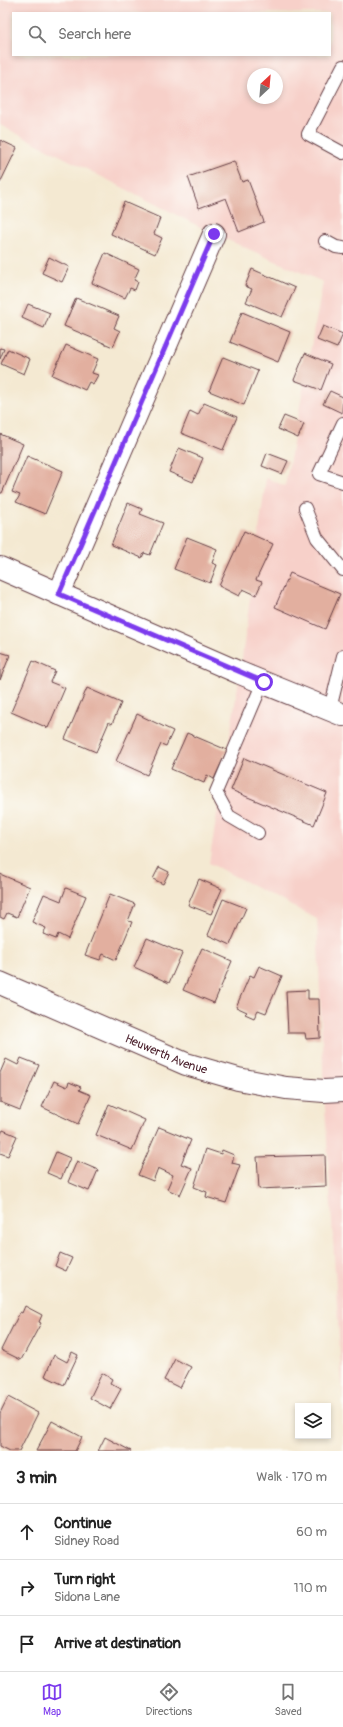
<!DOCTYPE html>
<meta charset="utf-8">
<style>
:root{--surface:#fff;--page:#f6f6f6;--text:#222;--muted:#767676;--line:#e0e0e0;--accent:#7c3aed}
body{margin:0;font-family:Pangolin,sans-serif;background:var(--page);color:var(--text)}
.controls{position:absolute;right:12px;bottom:12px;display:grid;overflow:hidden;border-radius:0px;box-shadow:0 2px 6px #0003}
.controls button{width:36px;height:36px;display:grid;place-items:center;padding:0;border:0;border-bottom:1px solid var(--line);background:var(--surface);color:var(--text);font:20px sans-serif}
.compass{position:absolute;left:247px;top:68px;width:36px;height:36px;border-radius:50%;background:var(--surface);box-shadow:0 2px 6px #0003;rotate:26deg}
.stop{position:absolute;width:12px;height:12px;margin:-9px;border:3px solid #7c3aed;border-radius:50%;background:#fff}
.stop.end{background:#7c3aed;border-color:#fff;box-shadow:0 1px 4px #0008}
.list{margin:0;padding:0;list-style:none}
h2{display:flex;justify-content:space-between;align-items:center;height:52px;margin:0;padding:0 16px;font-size:17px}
h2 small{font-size:13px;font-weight:400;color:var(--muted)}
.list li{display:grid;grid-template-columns:26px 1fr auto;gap:12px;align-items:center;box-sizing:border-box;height:56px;padding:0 16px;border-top:1px solid var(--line)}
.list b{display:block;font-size:15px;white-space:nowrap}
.list p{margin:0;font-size:13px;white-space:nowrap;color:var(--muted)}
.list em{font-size:13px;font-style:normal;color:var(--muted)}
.icon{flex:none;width:22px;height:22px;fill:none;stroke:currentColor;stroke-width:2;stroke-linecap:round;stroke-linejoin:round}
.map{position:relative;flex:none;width:343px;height:1451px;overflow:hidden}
.search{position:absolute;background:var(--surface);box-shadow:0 2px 6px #0003;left:12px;right:12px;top:12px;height:44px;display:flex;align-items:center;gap:10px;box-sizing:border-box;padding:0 14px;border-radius:0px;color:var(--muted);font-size:15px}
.sheet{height:220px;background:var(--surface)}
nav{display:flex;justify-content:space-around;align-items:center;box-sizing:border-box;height:56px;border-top:1px solid var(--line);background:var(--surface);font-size:11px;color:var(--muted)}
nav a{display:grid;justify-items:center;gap:2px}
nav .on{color:var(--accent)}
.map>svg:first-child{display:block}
.built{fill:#f7d0c9;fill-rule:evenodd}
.building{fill:#e2af9f}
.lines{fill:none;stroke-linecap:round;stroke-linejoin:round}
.service-casing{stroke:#643d44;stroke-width:14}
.minor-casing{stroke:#643d44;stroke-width:24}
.service{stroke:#fff;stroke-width:12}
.minor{stroke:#fff;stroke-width:22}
.route{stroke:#7c3aed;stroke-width:5}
.labels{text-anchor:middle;stroke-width:3;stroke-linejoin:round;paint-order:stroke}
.street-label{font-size:12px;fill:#4a1f2b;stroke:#fdfcf7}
</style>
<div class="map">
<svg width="343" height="1451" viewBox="0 0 343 1451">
<rect width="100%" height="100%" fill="#fdfcf7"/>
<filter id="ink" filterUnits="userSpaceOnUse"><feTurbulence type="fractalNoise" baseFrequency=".025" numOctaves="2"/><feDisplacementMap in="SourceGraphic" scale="8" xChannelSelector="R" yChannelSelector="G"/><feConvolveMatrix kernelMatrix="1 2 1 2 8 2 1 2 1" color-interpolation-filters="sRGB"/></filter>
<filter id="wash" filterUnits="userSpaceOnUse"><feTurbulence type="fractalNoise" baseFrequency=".012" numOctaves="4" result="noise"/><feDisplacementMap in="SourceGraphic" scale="16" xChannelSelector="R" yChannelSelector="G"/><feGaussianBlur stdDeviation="0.9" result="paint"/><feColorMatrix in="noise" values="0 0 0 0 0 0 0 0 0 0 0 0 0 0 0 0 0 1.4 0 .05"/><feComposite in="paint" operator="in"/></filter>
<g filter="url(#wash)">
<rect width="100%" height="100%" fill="#f4e9d2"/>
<path class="built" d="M0,0H343V1402L324,1091L317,919L209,863L240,673L266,478L285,486L323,282L214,234L0,125ZM13,13H330V55H13ZM253,74H277V98H253Z"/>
<g id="blocks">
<g class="building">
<path d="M0,140L17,148L0,183Z"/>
<path d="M234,161L242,182L248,180L264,222L239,232L226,198L199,208L188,177Z"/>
<path d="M124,202L160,218L154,234L162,238L155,254L111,234Z"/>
<path d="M105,253L139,269L134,280L138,282L135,290L130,288L125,298L92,283Z"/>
<path d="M49,257L69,267L62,282L42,273Z"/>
<path d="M252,269L295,288L282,317L246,302L252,289L245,286Z"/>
<path d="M76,298L119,316L114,328L120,331L113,347L64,326Z"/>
<path d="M28,304L50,313L44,328L22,318Z"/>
<path d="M242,312L290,332L278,362L230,342Z"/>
<path d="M323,326L343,334L337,348L317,340Z"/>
<path d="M66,345L98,359L92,373L98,375L93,384L89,382L85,390L52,375Z"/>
<path d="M0,348L4,349L0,359Z"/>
<path d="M8,349L30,359L24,374L1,364Z"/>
<path d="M305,353L331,364L321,390L294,380Z"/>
<path d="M223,357L258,371L244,405L209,391Z"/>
<path d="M330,391L343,397L342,413L323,404Z"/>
<path d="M204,403L237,417L223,450L181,433L190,411L198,415Z"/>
<path d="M284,416L304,424L298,438L278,429Z"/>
<path d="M0,434L23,444L2,493H0Z"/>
<path d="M179,448L203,458L193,482L169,472Z"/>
<path d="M267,453L288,461L282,474L262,466Z"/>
<path d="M27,456L63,471L45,514L16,502L20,495L12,492Z"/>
<path d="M128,503L142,509L140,514L163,523L150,555L144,553L142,558L111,545Z"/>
<path d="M244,531L273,544L256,580L262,582L256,595L243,589L239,596L219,586Z"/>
<path d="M187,537L217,549L212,563L217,565L210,583L174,569Z"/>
<path d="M290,573L340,594L325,629L275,607Z"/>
<path d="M0,652L10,655L0,680Z"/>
<path d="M33,661L55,671L50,682L65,688L48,728L11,712Z"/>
<path d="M87,688L121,703L112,724L109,722L96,752L65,739Z"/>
<path d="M137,714L173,731L166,746L161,744L147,775L116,761Z"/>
<path d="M187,733L227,750L214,779L207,775L204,783L171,769Z"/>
<path d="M244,758L327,793L314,825L231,790Z"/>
<path d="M159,867L169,872L163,884L153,879Z"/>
<path d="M0,874L30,887L17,917L7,913L4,919L0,917Z"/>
<path d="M199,879L222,889L211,914L188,905Z"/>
<path d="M66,888L86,896L68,939L58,934L56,939L43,934L46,928L32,922L44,894L61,901Z"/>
<path d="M110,894L135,904L128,921L132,922L116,960L103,954L100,960L85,955Z"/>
<path d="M223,899L246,908L230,945L208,935Z"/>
<path d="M147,938L182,953L169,983L134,967Z"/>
<path d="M202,948L232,961L214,1003L183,990Z"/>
<path d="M259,966L282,976L266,1013L258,1010L254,1018L245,1014L247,1012L236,1007L250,975L254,977Z"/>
<path d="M308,990V999H319L320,1038L306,1039L305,1033H288L286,991Z"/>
<path d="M21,1058L39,1065L20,1110L0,1102V1073L6,1059L18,1065Z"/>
<path d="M54,1081L67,1087L69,1082L81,1087L79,1090L91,1095L78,1124L42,1107Z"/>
<path d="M109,1104L145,1120L132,1150L96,1135Z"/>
<path d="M159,1127L191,1140L181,1164L192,1168L180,1195L167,1189L173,1175L158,1168L153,1181L138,1175Z"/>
<path d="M3,1130L17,1136L8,1156L0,1153V1136Z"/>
<path d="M206,1149L221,1154L222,1150L234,1155L232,1163L240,1165L226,1203L206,1197L207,1192L194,1187Z"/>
<path d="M56,1152L70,1158L61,1179L47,1173Z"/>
<path d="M325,1155L326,1186L259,1189L257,1157Z"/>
<path d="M77,1161L98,1170L89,1191L68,1182Z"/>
<path d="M60,1253L72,1258L66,1271L55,1266Z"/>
<path d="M25,1306L42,1315L39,1322L41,1323L21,1360L1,1350L20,1312L22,1313Z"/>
<path d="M72,1352L78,1355L64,1385L45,1376L54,1355L67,1362Z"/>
<path d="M175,1359L191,1367L180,1388L164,1380Z"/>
<path d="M102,1373L112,1379L110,1383L121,1389L110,1409L90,1398Z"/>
<path d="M8,1397L38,1413L19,1451H10L0,1446V1413Z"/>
<path d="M52,1421L82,1437L75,1451H36Z"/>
<path d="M105,1437L131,1451H98Z"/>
</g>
</g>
</g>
<g filter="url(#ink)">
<use href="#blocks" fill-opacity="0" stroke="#643d44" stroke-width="1"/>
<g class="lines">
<defs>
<g id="service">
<path d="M343,66L308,134L343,153"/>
<path d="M325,241L336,247L343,248"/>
<path d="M343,423L319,474L343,482"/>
<path d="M305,508L317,538L343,570"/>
<path d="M330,709L343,656"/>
<path d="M258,833L229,816L216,792L263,682"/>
</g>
<g id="minor">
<path d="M0,568L240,673L343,715"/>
<path d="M59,594L214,234"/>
<path id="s1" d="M0,983L186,1064L238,1079L286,1088L324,1091L343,1090"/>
</g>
</defs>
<use href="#service" class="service-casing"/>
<use href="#minor" class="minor-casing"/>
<use href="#service" class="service"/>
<use href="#minor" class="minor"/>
</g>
</g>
<g class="lines" filter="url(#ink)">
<path class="route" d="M214,234L59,594L264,682"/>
</g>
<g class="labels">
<g class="street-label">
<text dy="4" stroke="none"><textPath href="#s1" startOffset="181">Heuwerth Avenue</textPath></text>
</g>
</g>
</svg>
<div class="controls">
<button><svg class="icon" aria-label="layers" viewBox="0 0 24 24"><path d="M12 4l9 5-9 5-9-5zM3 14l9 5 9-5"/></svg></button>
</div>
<svg class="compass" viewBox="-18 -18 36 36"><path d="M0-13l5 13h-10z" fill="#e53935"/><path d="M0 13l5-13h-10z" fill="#767676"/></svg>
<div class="stop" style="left:264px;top:682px"></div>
<div class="stop end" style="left:214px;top:234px"></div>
<div class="search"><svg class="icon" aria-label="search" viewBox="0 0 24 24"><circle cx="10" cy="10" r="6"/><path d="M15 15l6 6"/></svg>Search here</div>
</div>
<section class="sheet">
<h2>3 min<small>Walk · 170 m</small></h2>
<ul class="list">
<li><svg class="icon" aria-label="ahead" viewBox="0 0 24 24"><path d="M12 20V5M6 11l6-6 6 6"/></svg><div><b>Continue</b><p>Sidney Road</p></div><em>60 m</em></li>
<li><svg class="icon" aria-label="right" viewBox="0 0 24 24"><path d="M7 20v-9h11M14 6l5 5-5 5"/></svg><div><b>Turn right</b><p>Sidona Lane</p></div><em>110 m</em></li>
<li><svg class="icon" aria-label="arrive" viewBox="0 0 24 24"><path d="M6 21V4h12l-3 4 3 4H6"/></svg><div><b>Arrive at destination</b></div></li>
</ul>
</section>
<nav>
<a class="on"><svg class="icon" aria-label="map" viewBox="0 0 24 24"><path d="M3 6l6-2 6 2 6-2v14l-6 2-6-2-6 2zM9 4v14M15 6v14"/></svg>Map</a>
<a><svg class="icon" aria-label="directions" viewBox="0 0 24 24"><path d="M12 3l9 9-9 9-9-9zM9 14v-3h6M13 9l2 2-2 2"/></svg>Directions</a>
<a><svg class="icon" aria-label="saved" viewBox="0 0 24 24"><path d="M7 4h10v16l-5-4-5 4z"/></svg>Saved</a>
</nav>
